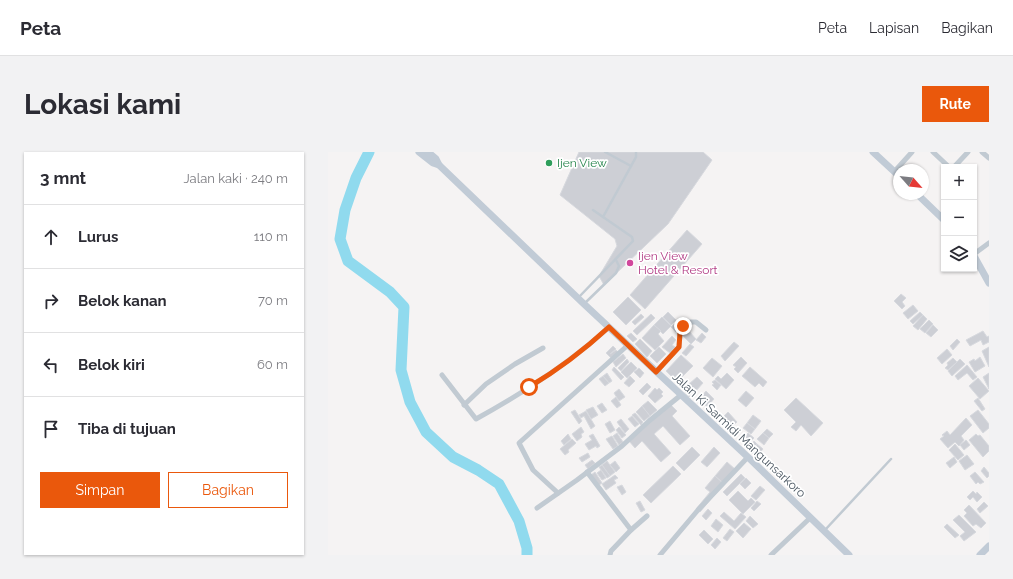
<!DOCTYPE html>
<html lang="id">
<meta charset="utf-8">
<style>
:root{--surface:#fff;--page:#f2f2f3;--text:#2b2b33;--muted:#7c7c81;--line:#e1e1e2;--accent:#ea580c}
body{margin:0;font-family:Raleway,sans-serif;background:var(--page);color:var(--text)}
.controls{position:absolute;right:12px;top:12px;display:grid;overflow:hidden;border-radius:0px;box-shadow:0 1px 3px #0004}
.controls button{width:36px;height:36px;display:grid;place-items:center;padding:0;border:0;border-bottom:1px solid var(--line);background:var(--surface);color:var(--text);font:20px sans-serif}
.compass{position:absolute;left:565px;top:12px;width:36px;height:36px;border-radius:50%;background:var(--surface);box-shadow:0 1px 3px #0004;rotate:117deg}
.stop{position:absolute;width:12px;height:12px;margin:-9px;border:3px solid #ea580c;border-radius:50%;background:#fff}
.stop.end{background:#ea580c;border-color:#fff;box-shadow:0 1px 4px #0008}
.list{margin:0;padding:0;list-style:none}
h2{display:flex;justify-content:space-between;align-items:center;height:52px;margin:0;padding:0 16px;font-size:17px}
h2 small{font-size:13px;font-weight:400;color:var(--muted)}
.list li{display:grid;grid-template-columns:26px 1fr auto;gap:12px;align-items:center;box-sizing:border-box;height:64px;padding:0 16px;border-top:1px solid var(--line)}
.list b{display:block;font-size:15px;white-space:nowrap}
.list em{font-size:13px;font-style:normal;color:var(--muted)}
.actions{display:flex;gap:8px;padding:12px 16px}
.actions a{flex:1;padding:9px 0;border:1px solid var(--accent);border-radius:0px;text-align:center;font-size:14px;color:var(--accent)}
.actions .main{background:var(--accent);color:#fff}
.icon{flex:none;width:22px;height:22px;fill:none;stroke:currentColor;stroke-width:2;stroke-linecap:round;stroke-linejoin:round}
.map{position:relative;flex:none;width:661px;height:403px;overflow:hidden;border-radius:0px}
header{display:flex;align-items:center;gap:24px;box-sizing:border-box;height:56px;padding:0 20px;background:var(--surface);border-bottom:1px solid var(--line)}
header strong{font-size:19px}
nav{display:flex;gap:22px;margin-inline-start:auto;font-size:14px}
.intro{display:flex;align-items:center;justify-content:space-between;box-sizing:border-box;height:96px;padding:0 24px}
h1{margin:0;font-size:28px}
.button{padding:10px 18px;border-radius:0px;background:var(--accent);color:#fff;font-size:14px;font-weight:700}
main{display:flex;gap:24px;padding:0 24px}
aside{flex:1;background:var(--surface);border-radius:0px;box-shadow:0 1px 3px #0004}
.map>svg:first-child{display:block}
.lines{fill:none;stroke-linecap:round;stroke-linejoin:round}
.river{stroke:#90daee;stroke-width:11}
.building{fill:#cdcfd5;stroke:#d7d9de}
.lane{stroke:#c1cad2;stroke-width:2.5}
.street{stroke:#c1cad2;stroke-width:5}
.secondary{stroke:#c1cbd6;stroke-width:7}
.route{stroke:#ea580c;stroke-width:5}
.leisure-dot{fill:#2e9e5b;stroke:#fff;stroke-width:1.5}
.hotel-dot{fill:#d1479c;stroke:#fff;stroke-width:1.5}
.labels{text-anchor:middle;stroke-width:3.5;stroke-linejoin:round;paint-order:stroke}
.leisure-label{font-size:12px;fill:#27864d;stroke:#fff;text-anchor:start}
.hotel-label{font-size:12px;fill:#b23c85;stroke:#fff;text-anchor:start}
.street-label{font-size:12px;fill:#4a5661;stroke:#fff}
</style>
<header>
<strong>Peta</strong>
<nav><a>Peta</a><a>Lapisan</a><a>Bagikan</a></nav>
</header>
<div class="intro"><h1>Lokasi kami</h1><a class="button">Rute</a></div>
<main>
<aside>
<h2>3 mnt<small>Jalan kaki · 240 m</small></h2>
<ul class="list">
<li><svg class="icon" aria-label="ahead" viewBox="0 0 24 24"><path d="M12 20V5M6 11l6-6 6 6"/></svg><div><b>Lurus</b></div><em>110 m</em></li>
<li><svg class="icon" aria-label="right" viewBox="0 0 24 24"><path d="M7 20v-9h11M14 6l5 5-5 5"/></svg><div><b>Belok kanan</b></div><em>70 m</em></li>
<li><svg class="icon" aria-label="left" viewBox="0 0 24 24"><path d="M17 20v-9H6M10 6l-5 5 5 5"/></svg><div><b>Belok kiri</b></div><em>60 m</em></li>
<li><svg class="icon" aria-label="arrive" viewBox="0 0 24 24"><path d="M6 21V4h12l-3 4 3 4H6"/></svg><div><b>Tiba di tujuan</b></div></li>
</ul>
<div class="actions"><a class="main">Simpan</a><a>Bagikan</a></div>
</aside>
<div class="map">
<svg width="661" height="403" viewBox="0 0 661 403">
<rect width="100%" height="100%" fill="#f5f3f3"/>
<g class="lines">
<path class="river" d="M41,0L28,26L17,58L12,87L20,109L62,140L76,155L73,218L82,250L98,280L125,305L150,318L171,332L191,369L199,396V403"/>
</g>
<g class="building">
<path d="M251,0H375L384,8L340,72L276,133L271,124L289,94L287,87L232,43Z"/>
<path d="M359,78L374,92L317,157L302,143Z"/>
<path d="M573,142L578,146L574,150L577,154L574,157L566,149Z"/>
<path d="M300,145L313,158L298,173L285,160Z"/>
<path d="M585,153L590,159L580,167L575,161Z"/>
<path d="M340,160L348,168L343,173L335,165Z"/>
<path d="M592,160L595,163L585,172L582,169Z"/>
<path d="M313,162L316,165L307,173L304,170Z"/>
<path d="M323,162L327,166L309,183L305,179Z"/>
<path d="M595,163L599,167L590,178L585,174Z"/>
<path d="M334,165L343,174L335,182L326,173Z"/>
<path d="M601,168L605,172L597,181L592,177Z"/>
<path d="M349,170L353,175L348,180L343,175Z"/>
<path d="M326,173L333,179L330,182L336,189L327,198L314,186Z"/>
<path d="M605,173L610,178L603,185L598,181Z"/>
<path d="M360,178L368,187L363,192L354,183Z"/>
<path d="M655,179L659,185L661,184V190L655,193L653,188L642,194L638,188Z"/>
<path d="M303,181L309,187L305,190L299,184Z"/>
<path d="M374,181L378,185L373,191L368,188Z"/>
<path d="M344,184L348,188L344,193L347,195L342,201L334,195Z"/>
<path d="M312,187L324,199L319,205L307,192Z"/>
<path d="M629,187L632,190L625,198L622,194Z"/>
<path d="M406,190L411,194L397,209L393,204Z"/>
<path d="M362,192L366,195L358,204L354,201Z"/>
<path d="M285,194L288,197L282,202L288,198L291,201L284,207L278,201Z"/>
<path d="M331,195L338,202L329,211L322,204Z"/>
<path d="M661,195V215L654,199Z"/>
<path d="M619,197L624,203L614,212L609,206Z"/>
<path d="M295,202L298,206L288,215L285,210Z"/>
<path d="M353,203L365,214L349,230L338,219Z"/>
<path d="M413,205L419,211L410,221L406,217L408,215L405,213Z"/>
<path d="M652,205L657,214L647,220L641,210L646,207L647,209Z"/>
<path d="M384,206L394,214L385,225L375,216Z"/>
<path d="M625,206L629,210L620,218L617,216L620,213L619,211Z"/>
<path d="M299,207L301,210L293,219L290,216Z"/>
<path d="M632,207L637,212L624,224L620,219Z"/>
<path d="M303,210L309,216L299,226L293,220Z"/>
<path d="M639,213L649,225L645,228L639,221L630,228L627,224Z"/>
<path d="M286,215L296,225L293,228L284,218Z"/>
<path d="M422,215L439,230L435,235L431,231L427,235L414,224Z"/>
<path d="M311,216L316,221L312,226L306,220Z"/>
<path d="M279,221L284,229L281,231L275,224Z"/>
<path d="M399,221L406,228L398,237L387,227L390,224L393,227Z"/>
<path d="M661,221V237L655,225Z"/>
<path d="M275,224L281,231L277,234L271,227Z"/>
<path d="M302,224L307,229L301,235L296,231Z"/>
<path d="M369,225L375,231L367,240L360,233Z"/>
<path d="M650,226L661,239L652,247L641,234Z"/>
<path d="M387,228L393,233L389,238L384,233L386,232L384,230Z"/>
<path d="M319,231L323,235L315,243L311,239Z"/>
<path d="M360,234L366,240L361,245L356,239Z"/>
<path d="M327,236L329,238L331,236L335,240L333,242L335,244L327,251L320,244Z"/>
<path d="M291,237L297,245L291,249L286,241Z"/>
<path d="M378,239L386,247L379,255L372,246Z"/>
<path d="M418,239L426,246L418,255L410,248Z"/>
<path d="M288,245L293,253L289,256L283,249Z"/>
<path d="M468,246L495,271L483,284L473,273L468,279L463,275L468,270L456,258Z"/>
<path d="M650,246L657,257L654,259L646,249Z"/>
<path d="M320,249L329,258L322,264L314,254Z"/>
<path d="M274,251L279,258L274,261L269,254Z"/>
<path d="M342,252L349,259L344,264L362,284L352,293L335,274L326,282L343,301L333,310L314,289L307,296L301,289Z"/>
<path d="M314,254L322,264L316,269L308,260Z"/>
<path d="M265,255L270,263L263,267L258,258Z"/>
<path d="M247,258L254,269L251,272L243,260Z"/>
<path d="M650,258L661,272V276L655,281L642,264Z"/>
<path d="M258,259L267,274L263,277L256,264L253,266L251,263Z"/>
<path d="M400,260L409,270L405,274L395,265Z"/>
<path d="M307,261L315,270L313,273L304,263Z"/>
<path d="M425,263L433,269L427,277L419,271Z"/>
<path d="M304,264L311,272L307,275L300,267Z"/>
<path d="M638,266L644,273L633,284L636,288L631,294L627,290L620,296L612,287L616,284L614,283L619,279L622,283Z"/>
<path d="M293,267L301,277L297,281L289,270Z"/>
<path d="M282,269L287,278L282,281L277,272Z"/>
<path d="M419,271L427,277L423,282L415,276Z"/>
<path d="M253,275L256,280L253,282L254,285L249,289L244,282Z"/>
<path d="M291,275L298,283L294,286L288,278Z"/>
<path d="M439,277L445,282L441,286L435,281Z"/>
<path d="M289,281L295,290L291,293L285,284Z"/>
<path d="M420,281L426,286L420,292L415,287Z"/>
<path d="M435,281L441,286L436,293L429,287Z"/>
<path d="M240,282L243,287L236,293L233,289Z"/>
<path d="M265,282L272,294L269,296L268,294L261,298L257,292L264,288L261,284Z"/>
<path d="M648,282L650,284L652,283L661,294V299L655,305L641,288Z"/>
<path d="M284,284L290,294L285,297L278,287Z"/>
<path d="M244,287L248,291L240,298L241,300L237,303L232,297Z"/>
<path d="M638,288L642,293L636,298L632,293Z"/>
<path d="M426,289L429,292L422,299L419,297Z"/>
<path d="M429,292L435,297L428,305L422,299Z"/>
<path d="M627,292L636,303L630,308L621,298Z"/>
<path d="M364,295L372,303L356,319L348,311Z"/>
<path d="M386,295L392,301L379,315L373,310Z"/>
<path d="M260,301L262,305L254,310L251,306Z"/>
<path d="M639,303L646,312L637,318L631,309Z"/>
<path d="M626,305L629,310L622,316L618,311Z"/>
<path d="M264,308L267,311L260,317L257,313Z"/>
<path d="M279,309L287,320L282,324L274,313Z"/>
<path d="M287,309L292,316L288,320L282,313Z"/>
<path d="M399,310L408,318L396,332L387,324Z"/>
<path d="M274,313L282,324L279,326L271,315Z"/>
<path d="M345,314L353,322L323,351L315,343Z"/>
<path d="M656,315L661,321V324L659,326L653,319Z"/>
<path d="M273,318L278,326L274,328L269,321Z"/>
<path d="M267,320L274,331L271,333L263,323Z"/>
<path d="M647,320L656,330L652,332L650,330L648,332L642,324Z"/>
<path d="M413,322L417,326L399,344L395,340Z"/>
<path d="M287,323L290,326L286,328L288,331L278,338L274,332Z"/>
<path d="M387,324L396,332L372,360L368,357L382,340L377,336Z"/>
<path d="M418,326L423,331L417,337L412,332Z"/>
<path d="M294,333L298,340L294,343L289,335Z"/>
<path d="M432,334L437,338L428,348L423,344Z"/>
<path d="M410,339L420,349L423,346L427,350L415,362L401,348Z"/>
<path d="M645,339L648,342L649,340L654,345L649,350L645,345L642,348L639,345Z"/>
<path d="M312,349L317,358L313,360L308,351Z"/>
<path d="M429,349L433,352L426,359L423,356Z"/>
<path d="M656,350L660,354L652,361L649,357Z"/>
<path d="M641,353L658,371L653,376L648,372L645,374L636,364L639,361L636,358Z"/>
<path d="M380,357L384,361L378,368L374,364Z"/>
<path d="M396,360L406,369L413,361L418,365L407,377L392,364Z"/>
<path d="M631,363L648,380L636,389L632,384L637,380L625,368Z"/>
<path d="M422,364L430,372L425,376L418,369Z"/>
<path d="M388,367L395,373L390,380L383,374Z"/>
<path d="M416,371L423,377L415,386L408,379Z"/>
<path d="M619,372L631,383L627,386L616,375Z"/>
<path d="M402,377L406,380L399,389L395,386Z"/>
<path d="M376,378L385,387L380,392L371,383Z"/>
<path d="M389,386L393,390L387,397L383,393Z"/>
</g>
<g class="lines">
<g class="lane">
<path d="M277,0L303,14"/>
<path d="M275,65L308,5V0"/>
<path d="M250,146L305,89L304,85L265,58"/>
<path d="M257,151L288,121L291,114L288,108"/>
<path d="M497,378L563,307"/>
</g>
<g class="street">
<path d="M605,0L621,15"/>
<path d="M654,0L661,6"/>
<path d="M626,15L640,0"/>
<path d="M566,20L584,0"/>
<path d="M646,102L661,91"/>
<path d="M328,220L351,195L352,181L353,177L359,171L363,170H368L378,178"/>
<path d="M114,223L148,267C195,241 241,212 281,175"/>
<path d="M136,253L158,232L187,212L215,196"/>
<path d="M259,320L303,378"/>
<path d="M230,341L205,318L191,291L300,193"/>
<path d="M209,356L249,328L294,294L321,269L353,243"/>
<path d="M282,403L283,399L303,378L319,364"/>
<path d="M332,403L370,358L420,305"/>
<path d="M443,403L482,366"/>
</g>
<g class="secondary">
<path d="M91,0L105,11L111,13"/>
<path d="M100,0L108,7L111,13L256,152L423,308L521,403"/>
<path d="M545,0L571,24"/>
<path d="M589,42L616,68"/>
<path d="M646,104L661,131"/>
<path d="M652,403L661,394"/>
</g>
</g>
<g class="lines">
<path class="route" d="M201,235C230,218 256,198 281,175L328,220L351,195L352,181L355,174"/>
</g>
<circle class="leisure-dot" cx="221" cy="11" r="4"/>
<circle class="hotel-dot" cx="302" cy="111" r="4"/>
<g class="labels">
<g class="leisure-label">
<text x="229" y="15">Ijen View</text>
</g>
<g class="hotel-label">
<text x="310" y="108">Ijen View<tspan x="310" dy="14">Hotel &amp; Resort</tspan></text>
</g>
<g class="street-label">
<text transform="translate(411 283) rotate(43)" y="4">Jalan Ki Sarmidi Mangunsarkoro</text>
</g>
</g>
</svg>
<div class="controls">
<button>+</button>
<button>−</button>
<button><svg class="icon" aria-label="layers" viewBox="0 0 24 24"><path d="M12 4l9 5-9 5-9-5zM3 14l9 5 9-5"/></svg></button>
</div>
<svg class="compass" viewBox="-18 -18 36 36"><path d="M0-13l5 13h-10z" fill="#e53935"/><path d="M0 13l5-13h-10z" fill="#7c7c81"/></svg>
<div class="stop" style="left:201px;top:235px"></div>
<div class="stop end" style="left:355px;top:174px"></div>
</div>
</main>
